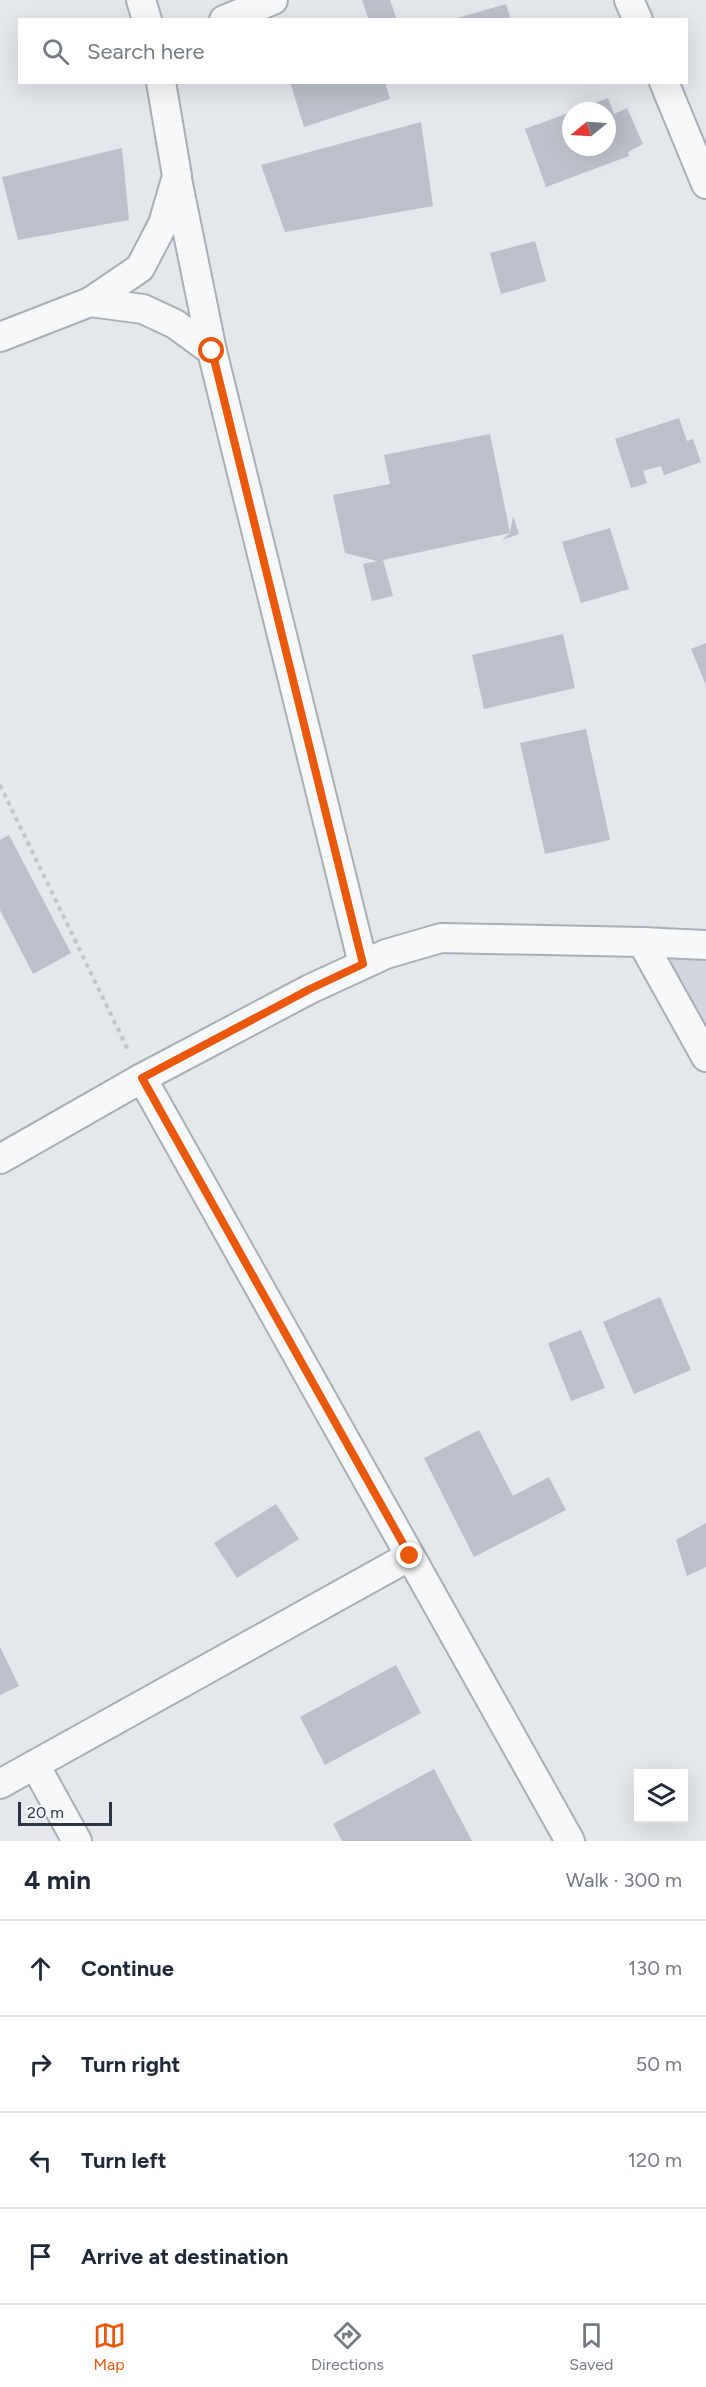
<!DOCTYPE html>
<meta charset="utf-8">
<style>
:root{--surface:#fff;--page:#f2f2f3;--text:#1f2937;--muted:#747a83;--line:#e0e1e3;--accent:#ea580c}
body{margin:0;font-family:Figtree,sans-serif;background:var(--page);color:var(--text)}
.controls{position:absolute;right:18px;bottom:18px;display:grid;overflow:hidden;border-radius:0px;box-shadow:0 6px 24px #0002}
.controls button{width:54px;height:54px;display:grid;place-items:center;padding:0;border:0;border-bottom:2px solid var(--line);background:var(--surface);color:var(--text);font:30px sans-serif}
.compass{position:absolute;left:562px;top:102px;width:54px;height:54px;border-radius:50%;background:var(--surface);box-shadow:0 6px 24px #0002;rotate:252deg}
.scale{position:absolute;left:18px;bottom:15px;width:94px;box-sizing:border-box;padding-left:6px;border:3px solid #2b3445;border-top:0;font-size:16px;line-height:21px;white-space:nowrap;color:#2b3445;-webkit-text-stroke:4px #f4f6f9;paint-order:stroke}
.stop{position:absolute;width:18px;height:18px;margin:-14px;border:4px solid #ea580c;border-radius:50%;background:#fff}
.stop.end{background:#ea580c;border-color:#fff;box-shadow:0 2px 6px #0008}
.list{margin:0;padding:0;list-style:none}
h2{display:flex;justify-content:space-between;align-items:center;height:78px;margin:0;padding:0 24px;font-size:26px}
h2 small{font-size:20px;font-weight:400;color:var(--muted)}
.list li{display:grid;grid-template-columns:39px 1fr auto;gap:18px;align-items:center;box-sizing:border-box;height:96px;padding:0 24px;border-top:2px solid var(--line)}
.list b{display:block;font-size:22px;white-space:nowrap}
.list em{font-size:20px;font-style:normal;color:var(--muted)}
.icon{flex:none;width:33px;height:33px;fill:none;stroke:currentColor;stroke-width:2;stroke-linecap:round;stroke-linejoin:round}
.map{position:relative;flex:none;width:706px;height:1841px;overflow:hidden}
.search{position:absolute;background:var(--surface);box-shadow:0 6px 24px #0002;left:18px;right:18px;top:18px;height:66px;display:flex;align-items:center;gap:15px;box-sizing:border-box;padding:0 21px;border-radius:0px;color:var(--muted);font-size:22px}
.sheet{height:462px;background:var(--surface)}
nav{display:flex;justify-content:space-around;align-items:center;box-sizing:border-box;height:84px;border-top:2px solid var(--line);background:var(--surface);font-size:16px;color:var(--muted)}
nav a{display:grid;justify-items:center;gap:3px}
nav .on{color:var(--accent)}
.map>svg:first-child{display:block}
.built{fill:#d2d6de}
.building{fill:#bbc0ca}
.lines{fill:none;stroke-linecap:round;stroke-linejoin:round}
.street-casing{stroke:#a9aeb7;stroke-width:32}
.path{stroke:#c2c5cb;stroke-width:4;stroke-dasharray:4.5 4.5;stroke-linecap:butt}
.street{stroke:#f7f8fa;stroke-width:28}
.route{stroke:#ea580c;stroke-width:8}
</style>
<div class="map">
<svg width="706" height="1841" viewBox="0 0 706 1841">
<rect width="100%" height="100%" fill="#e4e7ec"/>
<path class="built" d="M642,942L706,945V1057Z"/>
<g class="building">
<path d="M362,0H390L397,20H369Z"/>
<path d="M506,4L511,20H454V19Z"/>
<path d="M290,82H385L390,99L304,127Z"/>
<path d="M608,98L614,114L627,108L643,144L628,152L629,156L546,187L525,129L571,112V147H607V111H574Z"/>
<path d="M421,122L433,206L285,232L261,165Z"/>
<path d="M122,148L129,220L18,240L2,177Z"/>
<path d="M535,241L546,281L501,294L490,253Z"/>
<path d="M679,418L687,441L693,439L701,462L664,475L661,466L643,471L647,483L631,488L615,439Z"/>
<path d="M490,434L510,533L383,560L393,596L372,601L363,564L377,561L345,553L333,495L390,484L384,455Z"/>
<path d="M513,516L519,534L502,540L510,533Z"/>
<path d="M610,528L629,589L581,603L562,542Z"/>
<path d="M563,634L575,688L484,709L472,655Z"/>
<path d="M706,643V685L691,649Z"/>
<path d="M586,729L610,840L545,854L520,743Z"/>
<path d="M9,835L71,953L33,974L0,910V840Z"/>
<path d="M660,1297L691,1370L634,1394L603,1322Z"/>
<path d="M581,1330L605,1388L571,1401L548,1343Z"/>
<path d="M479,1430L513,1496L549,1477L566,1510L474,1557L424,1458Z"/>
<path d="M276,1504L299,1539L237,1578L214,1543Z"/>
<path d="M706,1523V1567L687,1576L676,1540Z"/>
<path d="M0,1647L19,1686L0,1695Z"/>
<path d="M396,1665L421,1713L325,1765L300,1717Z"/>
<path d="M434,1769L472,1841H342L333,1824Z"/>
</g>
<g class="lines">
<defs>
<g id="street">
<path d="M141,0L147,20"/>
<path d="M629,0L638,20"/>
<path d="M224,20L273,0"/>
<path d="M664,82L706,184"/>
<path d="M177,179L212,351"/>
<path d="M90,302L143,309L175,324L212,351L363,964"/>
<path d="M0,337L90,302L140,268L163,224L177,176L161,82"/>
<path d="M642,942L706,945"/>
<path d="M142,1078L570,1841"/>
<path d="M0,1159L142,1078L310,989L386,954L441,938L642,942L706,1057"/>
<path d="M35,1765L77,1841"/>
<path d="M0,1784L410,1556"/>
</g>
</defs>
<use href="#street" class="street-casing"/>
<path class="path" d="M0,785L129,1052"/>
<use href="#street" class="street"/>
</g>
<g class="lines">
<path class="route" d="M212,351L363,964L310,989L142,1078L410,1556"/>
</g>
</svg>
<div class="controls">
<button><svg class="icon" aria-label="layers" viewBox="0 0 24 24"><path d="M12 4l9 5-9 5-9-5zM3 14l9 5 9-5"/></svg></button>
</div>
<svg class="compass" viewBox="-18 -18 36 36"><path d="M0-13l5 13h-10z" fill="#e53935"/><path d="M0 13l5-13h-10z" fill="#747a83"/></svg>
<div class="scale">20 m</div>
<div class="stop" style="left:212px;top:351px"></div>
<div class="stop end" style="left:410px;top:1556px"></div>
<div class="search"><svg class="icon" aria-label="search" viewBox="0 0 24 24"><circle cx="10" cy="10" r="6"/><path d="M15 15l6 6"/></svg>Search here</div>
</div>
<section class="sheet">
<h2>4 min<small>Walk · 300 m</small></h2>
<ul class="list">
<li><svg class="icon" aria-label="ahead" viewBox="0 0 24 24"><path d="M12 20V5M6 11l6-6 6 6"/></svg><div><b>Continue</b></div><em>130 m</em></li>
<li><svg class="icon" aria-label="right" viewBox="0 0 24 24"><path d="M7 20v-9h11M14 6l5 5-5 5"/></svg><div><b>Turn right</b></div><em>50 m</em></li>
<li><svg class="icon" aria-label="left" viewBox="0 0 24 24"><path d="M17 20v-9H6M10 6l-5 5 5 5"/></svg><div><b>Turn left</b></div><em>120 m</em></li>
<li><svg class="icon" aria-label="arrive" viewBox="0 0 24 24"><path d="M6 21V4h12l-3 4 3 4H6"/></svg><div><b>Arrive at destination</b></div></li>
</ul>
</section>
<nav>
<a class="on"><svg class="icon" aria-label="map" viewBox="0 0 24 24"><path d="M3 6l6-2 6 2 6-2v14l-6 2-6-2-6 2zM9 4v14M15 6v14"/></svg>Map</a>
<a><svg class="icon" aria-label="directions" viewBox="0 0 24 24"><path d="M12 3l9 9-9 9-9-9zM9 14v-3h6M13 9l2 2-2 2"/></svg>Directions</a>
<a><svg class="icon" aria-label="saved" viewBox="0 0 24 24"><path d="M7 4h10v16l-5-4-5 4z"/></svg>Saved</a>
</nav>
